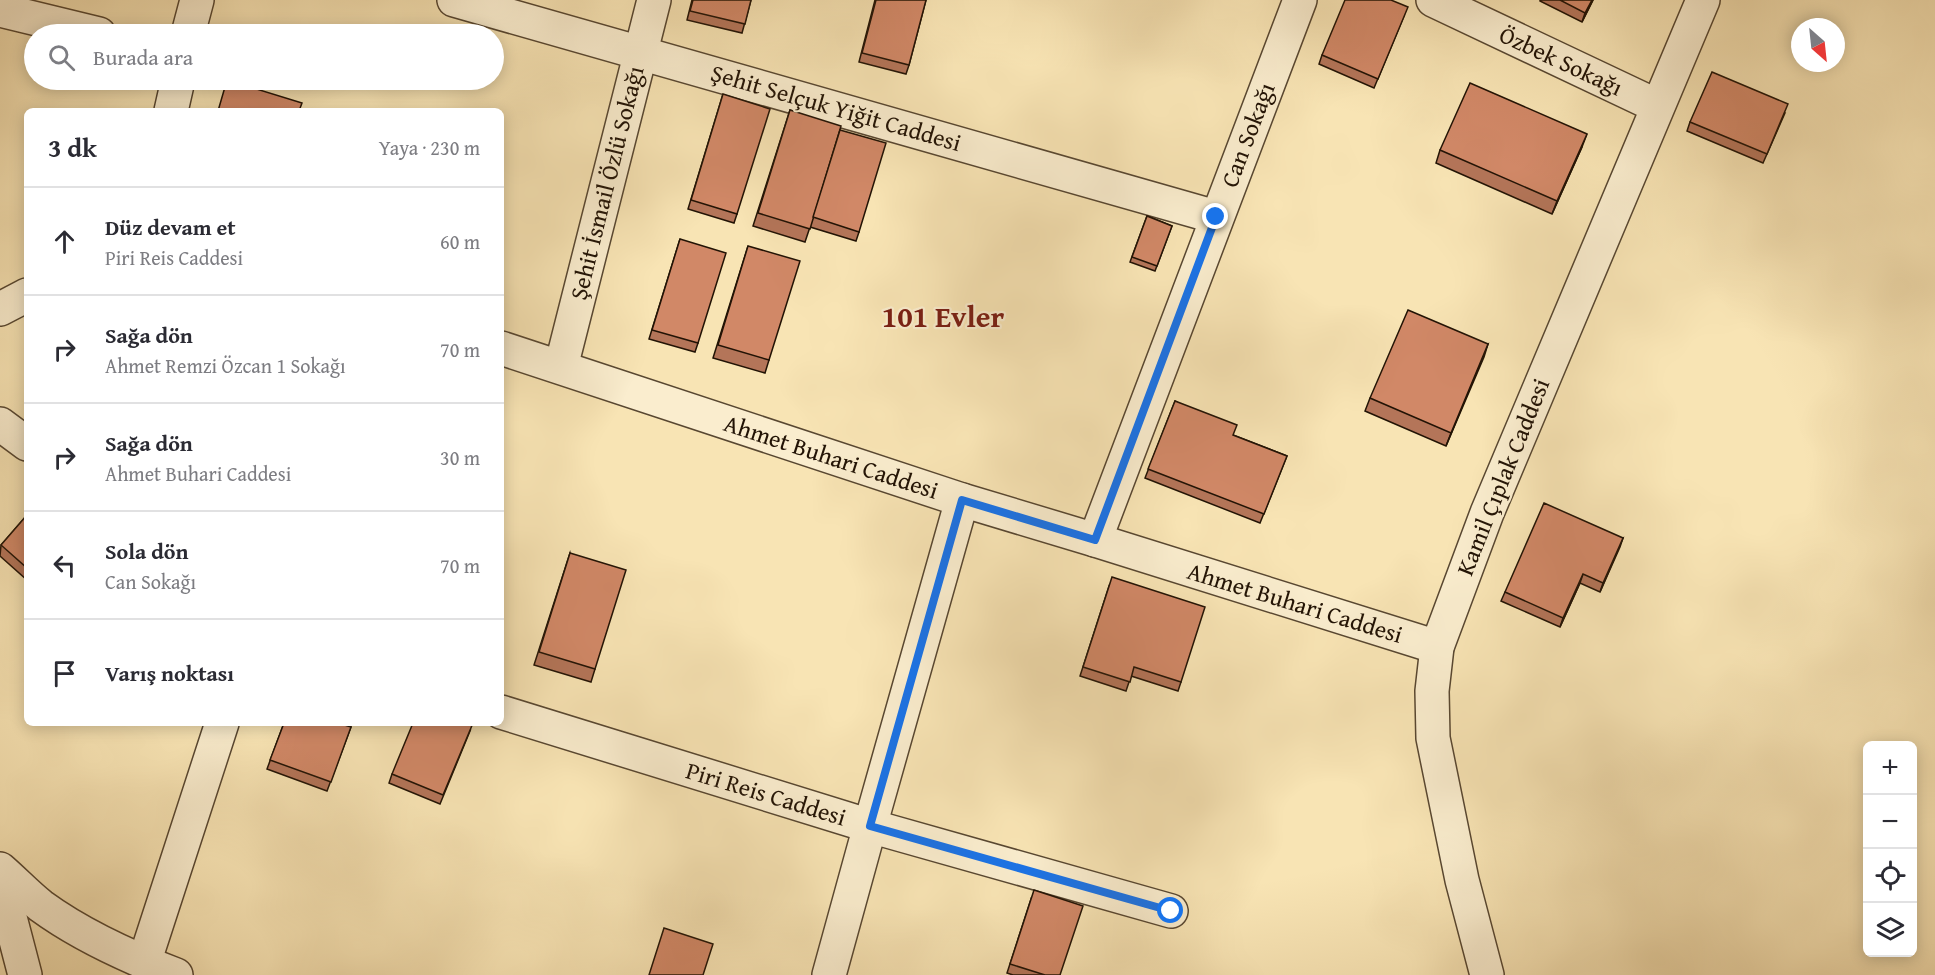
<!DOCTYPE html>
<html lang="tr">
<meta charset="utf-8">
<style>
:root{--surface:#fff;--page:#f7f7f7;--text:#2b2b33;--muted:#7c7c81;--line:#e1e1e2}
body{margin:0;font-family:"Gentium Book Plus",serif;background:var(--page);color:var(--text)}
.controls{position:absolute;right:18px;bottom:18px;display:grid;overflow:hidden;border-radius:9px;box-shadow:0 3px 15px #0003}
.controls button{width:54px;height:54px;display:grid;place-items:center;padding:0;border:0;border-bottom:2px solid var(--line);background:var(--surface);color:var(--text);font:30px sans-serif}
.compass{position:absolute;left:1791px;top:18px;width:54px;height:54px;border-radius:50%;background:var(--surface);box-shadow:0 3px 15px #0003;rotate:153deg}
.stop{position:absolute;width:18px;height:18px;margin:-14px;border:4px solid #1a73e8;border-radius:50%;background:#fff}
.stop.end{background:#1a73e8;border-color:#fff;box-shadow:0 2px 6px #0008}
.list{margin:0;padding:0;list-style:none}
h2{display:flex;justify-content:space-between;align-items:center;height:78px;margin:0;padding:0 24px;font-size:26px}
h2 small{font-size:20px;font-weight:400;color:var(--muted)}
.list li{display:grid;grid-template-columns:39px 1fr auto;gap:18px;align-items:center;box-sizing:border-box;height:108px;padding:0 24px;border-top:2px solid var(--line)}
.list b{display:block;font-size:22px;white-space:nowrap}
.list p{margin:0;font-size:20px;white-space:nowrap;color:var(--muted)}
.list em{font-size:20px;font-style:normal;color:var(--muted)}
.icon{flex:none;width:33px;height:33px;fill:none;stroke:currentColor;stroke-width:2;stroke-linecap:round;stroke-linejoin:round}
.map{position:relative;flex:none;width:1935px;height:975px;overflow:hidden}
.search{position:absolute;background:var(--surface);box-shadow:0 3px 15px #0003;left:24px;top:24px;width:480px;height:66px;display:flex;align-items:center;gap:15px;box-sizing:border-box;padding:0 21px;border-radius:33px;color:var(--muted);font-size:22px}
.panel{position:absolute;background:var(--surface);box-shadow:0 3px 15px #0003;left:24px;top:108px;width:480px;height:618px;border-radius:9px}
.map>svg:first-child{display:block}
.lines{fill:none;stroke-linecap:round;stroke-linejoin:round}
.minor-casing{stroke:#584731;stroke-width:36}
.minor{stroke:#faedce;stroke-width:33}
.wall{fill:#b47559;stroke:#221305;stroke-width:1.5}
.shaded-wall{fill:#925f48;stroke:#221305;stroke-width:1.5}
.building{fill:#d18867;stroke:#221305;stroke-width:1.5}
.route{stroke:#1a73e8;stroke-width:8}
.labels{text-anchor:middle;stroke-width:4.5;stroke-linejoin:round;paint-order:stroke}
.street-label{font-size:24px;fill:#221305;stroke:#faedce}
.district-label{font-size:30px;font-weight:bold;fill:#7a1f14;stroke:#faedce}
</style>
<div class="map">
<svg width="1935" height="975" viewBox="0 0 1935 975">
<rect width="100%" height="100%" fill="#f8e4b4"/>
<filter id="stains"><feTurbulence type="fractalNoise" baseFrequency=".00333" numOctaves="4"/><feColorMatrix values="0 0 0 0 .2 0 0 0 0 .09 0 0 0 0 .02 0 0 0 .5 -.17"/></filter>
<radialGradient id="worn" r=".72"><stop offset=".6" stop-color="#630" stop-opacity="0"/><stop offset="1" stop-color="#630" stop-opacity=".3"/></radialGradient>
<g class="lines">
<defs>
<g id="minor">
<path d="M454,0L1216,217"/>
<path d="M1433,0L1657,106"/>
<path d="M0,10L99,34"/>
<path d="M188,34L197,0"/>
<path d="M171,111L178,80"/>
<path d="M0,309L27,295"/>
<path d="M501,348L962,500L1095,540L1437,647"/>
<path d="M561,367L654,0"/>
<path d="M0,424L27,444"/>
<path d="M1095,540L1300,0"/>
<path d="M501,712L870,826L1171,911"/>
<path d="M0,869C14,881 27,895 41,906C82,936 129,957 176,975"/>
<path d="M0,879L25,975"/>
<path d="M144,963L222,723"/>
<path d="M829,975L870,826L962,500"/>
<path d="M1487,975L1462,880L1433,738L1432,691L1437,647L1487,513L1703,0"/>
</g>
</defs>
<use href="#minor" class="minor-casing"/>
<use href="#minor" class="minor"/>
</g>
<g class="wall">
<path d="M692,0H751L742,33L687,20Z"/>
<path d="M875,0H926L909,65L906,74L859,62Z"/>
<path d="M1540,0H1593L1582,22L1540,1Z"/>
<path d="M1404,16L1374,88L1319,64L1322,55Z"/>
<path d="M723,94L737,214L734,223L688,209Z"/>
<path d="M790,110L840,130L859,232L856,241L810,227L805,242L753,226Z"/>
<path d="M1785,113L1763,163L1687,131L1690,122Z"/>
<path d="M1582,147L1552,214L1436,163L1440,150Z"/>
<path d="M1147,216L1172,226L1155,271L1130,262Z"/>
<path d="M680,239L698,343L695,352L649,339Z"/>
<path d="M748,246L769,360L765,373L713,358Z"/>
<path d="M1488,344L1446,446L1365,411L1370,398Z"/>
<path d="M1175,401L1233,435L1287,456L1260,523L1145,478Z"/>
<path d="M27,515V580L0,556L1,545Z"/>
<path d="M1623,538L1600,592L1580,583L1560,627L1501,601L1505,592Z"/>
<path d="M570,553L595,669L591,682L534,665Z"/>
<path d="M1109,586L1181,682L1178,691L1131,676L1126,691L1080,676Z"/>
<path d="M284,723L351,727L327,791L267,769Z"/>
<path d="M470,731L440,804L389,783L392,774Z"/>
<path d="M1031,899L1060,975H1013L1007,973Z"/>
</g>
<g class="shaded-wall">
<path d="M1592,0H1593L1582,22L1585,13Z"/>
<path d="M1587,134L1582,147L1552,214L1557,201Z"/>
<path d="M1488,344L1484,357L1446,446L1451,433Z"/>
<path d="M1623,538L1620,547L1600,592L1603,583Z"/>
<path d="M1583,574L1580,583L1560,627L1563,618Z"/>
</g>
<g class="building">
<path d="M693,0H751L745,24L690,11Z"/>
<path d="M876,0H926L909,65L862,53Z"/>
<path d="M1345,0H1391L1408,7L1378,79L1322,55Z"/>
<path d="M1560,0H1592L1585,13Z"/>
<path d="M1712,72L1788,104L1767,154L1690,122Z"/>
<path d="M227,80L302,103L299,111H218Z"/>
<path d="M1470,83L1587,134L1557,201L1440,150Z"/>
<path d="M723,94L770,109L737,214L691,200Z"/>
<path d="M790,110L841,126L810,229L758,213Z"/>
<path d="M840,130L886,143L859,232L813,217Z"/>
<path d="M1147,216L1172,226L1157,266L1132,257Z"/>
<path d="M680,239L726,253L698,343L652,330Z"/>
<path d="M748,246L800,261L769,360L718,345Z"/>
<path d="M1408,310L1488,344L1451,433L1370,398Z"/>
<path d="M1175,401L1237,425L1233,435L1287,456L1264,514L1148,469Z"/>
<path d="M1544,503L1623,538L1603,583L1583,574L1563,618L1505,592Z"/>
<path d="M27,515V568L1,545Z"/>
<path d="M570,553L626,570L595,669L539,652Z"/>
<path d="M1112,577L1205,607L1181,682L1134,667L1130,682L1083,667Z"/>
<path d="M284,723H338L351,727L331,782L270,760Z"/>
<path d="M413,723H473L443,795L392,774Z"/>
<path d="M1034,890L1083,906L1060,975H1045L1010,964Z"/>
<path d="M664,928L713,944L703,975H649Z"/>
</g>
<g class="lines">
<path class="route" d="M1171,911L870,826L962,500L1095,540L1216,217"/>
</g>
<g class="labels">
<g class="street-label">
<text transform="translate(1561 61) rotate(25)" y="8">Özbek Sokağı</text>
<text transform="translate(836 108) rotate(16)" y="8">Şehit Selçuk Yiğit Caddesi</text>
<text transform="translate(1248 135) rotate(-69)" y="8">Can Sokağı</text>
<text transform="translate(607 183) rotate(-76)" y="8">Şehit İsmail Özlü Sokağı</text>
<text transform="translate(831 457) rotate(18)" y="8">Ahmet Buhari Caddesi</text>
<text transform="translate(1503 477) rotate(-68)" y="8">Kamil Çıplak Caddesi</text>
<text transform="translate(1295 603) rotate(17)" y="8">Ahmet Buhari Caddesi</text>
<text transform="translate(766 794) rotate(17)" y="8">Piri Reis Caddesi</text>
</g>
<g class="district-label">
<text x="943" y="327">101 Evler</text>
</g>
</g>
<rect width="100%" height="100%" filter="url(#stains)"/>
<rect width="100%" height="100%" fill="url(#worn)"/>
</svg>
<div class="controls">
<button>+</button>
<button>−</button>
<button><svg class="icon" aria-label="locate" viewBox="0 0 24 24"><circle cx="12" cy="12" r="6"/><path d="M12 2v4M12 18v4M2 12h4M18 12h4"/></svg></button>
<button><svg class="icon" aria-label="layers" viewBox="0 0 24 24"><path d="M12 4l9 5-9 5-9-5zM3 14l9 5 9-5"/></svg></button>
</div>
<svg class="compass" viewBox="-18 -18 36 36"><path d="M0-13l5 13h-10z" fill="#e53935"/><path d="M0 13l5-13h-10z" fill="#7c7c81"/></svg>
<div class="stop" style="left:1171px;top:911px"></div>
<div class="stop end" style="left:1216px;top:217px"></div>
<div class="search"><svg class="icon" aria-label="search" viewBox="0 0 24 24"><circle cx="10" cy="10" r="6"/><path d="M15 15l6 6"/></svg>Burada ara</div>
<section class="panel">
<h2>3 dk<small>Yaya · 230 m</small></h2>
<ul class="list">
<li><svg class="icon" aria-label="ahead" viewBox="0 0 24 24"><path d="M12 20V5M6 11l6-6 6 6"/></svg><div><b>Düz devam et</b><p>Piri Reis Caddesi</p></div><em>60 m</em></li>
<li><svg class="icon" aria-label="right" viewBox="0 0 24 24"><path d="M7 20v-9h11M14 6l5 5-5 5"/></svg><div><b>Sağa dön</b><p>Ahmet Remzi Özcan 1 Sokağı</p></div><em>70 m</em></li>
<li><svg class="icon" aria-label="right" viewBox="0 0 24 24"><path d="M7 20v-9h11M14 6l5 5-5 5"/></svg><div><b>Sağa dön</b><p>Ahmet Buhari Caddesi</p></div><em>30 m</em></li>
<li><svg class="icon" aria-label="left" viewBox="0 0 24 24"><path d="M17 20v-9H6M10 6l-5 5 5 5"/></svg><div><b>Sola dön</b><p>Can Sokağı</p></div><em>70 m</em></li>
<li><svg class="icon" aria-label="arrive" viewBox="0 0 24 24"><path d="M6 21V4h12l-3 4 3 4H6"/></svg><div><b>Varış noktası</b></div></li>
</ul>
</section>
</div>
